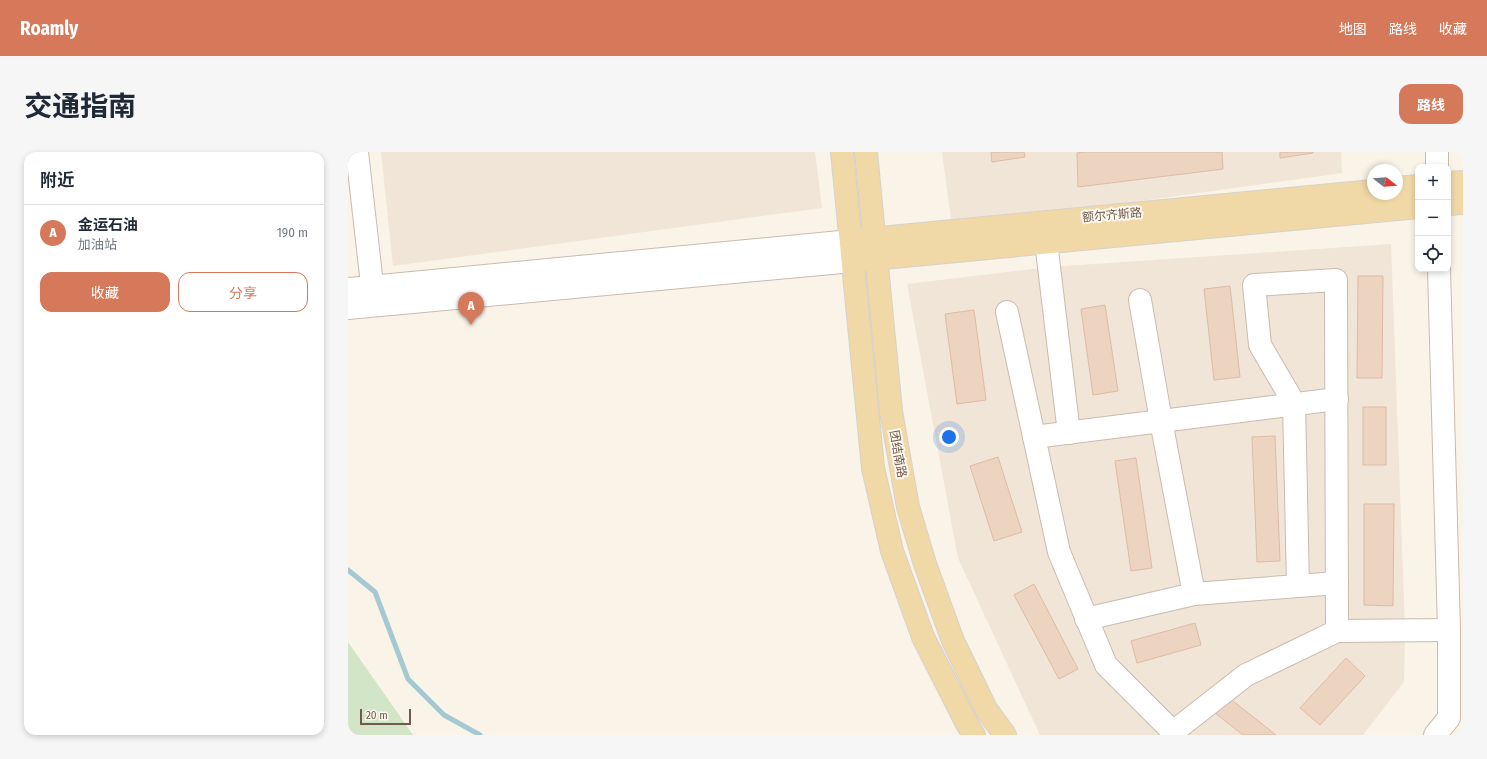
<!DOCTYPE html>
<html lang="zh">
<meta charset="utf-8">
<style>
:root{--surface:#fff;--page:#f6f6f7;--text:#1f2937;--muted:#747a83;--line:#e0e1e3;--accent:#d6795a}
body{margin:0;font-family:"Fira Sans Condensed","Noto Sans SC",sans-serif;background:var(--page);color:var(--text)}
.controls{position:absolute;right:12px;top:12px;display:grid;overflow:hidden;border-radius:8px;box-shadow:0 2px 6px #0003}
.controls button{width:36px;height:36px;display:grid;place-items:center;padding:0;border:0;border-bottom:1px solid var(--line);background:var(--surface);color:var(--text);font:20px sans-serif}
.compass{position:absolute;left:1019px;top:12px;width:36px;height:36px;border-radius:50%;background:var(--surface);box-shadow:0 2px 6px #0003;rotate:107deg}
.scale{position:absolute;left:12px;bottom:10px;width:51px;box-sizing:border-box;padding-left:4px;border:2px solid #705b4e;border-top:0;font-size:11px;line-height:14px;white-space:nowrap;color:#705b4e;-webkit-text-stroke:3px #fdf7ed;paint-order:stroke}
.you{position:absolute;left:601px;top:285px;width:14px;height:14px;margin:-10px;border:3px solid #fff;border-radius:50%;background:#1a73e8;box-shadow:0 0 0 6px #1a73e833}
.badge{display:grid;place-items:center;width:26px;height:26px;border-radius:50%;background:var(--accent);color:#fff;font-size:13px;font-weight:700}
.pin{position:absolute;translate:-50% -33px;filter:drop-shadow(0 1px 2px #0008)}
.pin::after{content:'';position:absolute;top:21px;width:14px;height:12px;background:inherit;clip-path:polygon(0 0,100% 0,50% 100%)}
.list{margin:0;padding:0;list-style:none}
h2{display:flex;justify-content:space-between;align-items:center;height:52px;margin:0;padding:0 16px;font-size:17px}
h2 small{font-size:13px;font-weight:400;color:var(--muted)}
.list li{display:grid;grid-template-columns:26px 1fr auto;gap:12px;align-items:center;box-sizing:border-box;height:56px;padding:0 16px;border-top:1px solid var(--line)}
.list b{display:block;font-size:15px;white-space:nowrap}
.list p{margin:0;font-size:13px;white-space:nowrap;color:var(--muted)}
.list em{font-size:13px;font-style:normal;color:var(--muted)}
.actions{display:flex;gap:8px;padding:12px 16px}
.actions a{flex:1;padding:9px 0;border:1px solid var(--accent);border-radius:12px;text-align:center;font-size:14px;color:var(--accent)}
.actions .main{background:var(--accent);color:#fff}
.icon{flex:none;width:22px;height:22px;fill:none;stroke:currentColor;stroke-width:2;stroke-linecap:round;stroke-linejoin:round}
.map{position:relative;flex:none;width:1115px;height:583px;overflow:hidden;border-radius:12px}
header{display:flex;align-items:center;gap:24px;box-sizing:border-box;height:56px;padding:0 20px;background:var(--accent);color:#fff}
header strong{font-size:19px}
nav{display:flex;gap:22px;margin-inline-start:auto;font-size:14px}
.intro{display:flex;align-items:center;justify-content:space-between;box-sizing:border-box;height:96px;padding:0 24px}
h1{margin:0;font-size:28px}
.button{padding:10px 18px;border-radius:12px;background:var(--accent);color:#fff;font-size:14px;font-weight:700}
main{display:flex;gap:24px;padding:0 24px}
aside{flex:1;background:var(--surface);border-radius:12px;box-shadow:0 2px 6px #0003}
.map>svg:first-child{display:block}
.residential{fill:#f0e5d6}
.green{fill:#d2e6c7}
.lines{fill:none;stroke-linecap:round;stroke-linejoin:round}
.stream{stroke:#a5c9d2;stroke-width:5}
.building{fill:#ecd4c1;stroke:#ddbba4}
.minor-casing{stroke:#cabbae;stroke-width:24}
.major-casing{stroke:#d7d1cd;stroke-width:24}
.minor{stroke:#fff;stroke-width:22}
.major{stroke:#f1d8a7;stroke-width:22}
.labels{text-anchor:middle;stroke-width:4;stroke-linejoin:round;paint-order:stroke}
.street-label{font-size:12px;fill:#705b4e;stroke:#fdf7ed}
</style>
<header>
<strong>Roamly</strong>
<nav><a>地图</a><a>路线</a><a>收藏</a></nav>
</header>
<div class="intro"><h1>交通指南</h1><a class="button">路线</a></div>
<main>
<aside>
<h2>附近<small></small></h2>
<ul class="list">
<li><span class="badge">A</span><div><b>金运石油</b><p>加油站</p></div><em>190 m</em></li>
</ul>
<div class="actions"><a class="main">收藏</a><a>分享</a></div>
</aside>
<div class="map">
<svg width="1115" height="583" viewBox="0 0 1115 583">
<rect width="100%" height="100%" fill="#faf3e7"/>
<g class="residential">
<path d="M33,0H467L474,56L45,114Z"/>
<path d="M594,0H993L994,21L604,75Z"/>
<path d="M1043,92L1057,478L1056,530L1015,583H692L610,406L559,132L702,115Z"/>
</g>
<path class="green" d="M0,490L65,583H0Z"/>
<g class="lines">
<path class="stream" d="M0,418L27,440L60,527L96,563L132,583"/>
</g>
<g class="building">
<path d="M643,0H676L677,5L644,10Z"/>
<path d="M736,0H874L875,17L730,35L729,1Z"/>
<path d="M932,0H965V1L932,6Z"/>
<path d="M1010,124H1035L1034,226H1009Z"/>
<path d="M882,134L892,225L866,228L856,137Z"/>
<path d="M757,153L770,239L745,243L733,157Z"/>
<path d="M626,158L638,248L609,252L597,162Z"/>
<rect x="1015" y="255" width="23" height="58"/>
<path d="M927,284L932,409L909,410L904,285Z"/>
<path d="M650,305L674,380L646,389L622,314Z"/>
<path d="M788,306L804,416L783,419L767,309Z"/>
<path d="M1016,352H1046L1045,454L1016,453Z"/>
<path d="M686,432L730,517L711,527L666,443Z"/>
<path d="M847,471L853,493L789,511L783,489Z"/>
<path d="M998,506L1017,524L972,573L952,556Z"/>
<path d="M875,541L928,583H895L862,557Z"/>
</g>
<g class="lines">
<defs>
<g id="minor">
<path d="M9,0L26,150"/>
<path d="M1089,15V0"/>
<path d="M698,90L721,281"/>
<path d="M0,137L503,89"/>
<path d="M792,148L813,269L846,442"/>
<path d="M0,156L505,109"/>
<path d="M659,160L711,400L758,513L825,580L898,523L989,479L1101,478"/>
<path d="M686,285L989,247"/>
<path d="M950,434L946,251L912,193L906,133L988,128L989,479"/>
<path d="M738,467L846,442L989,431"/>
<path d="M1087,583L1101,566V478L1091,117"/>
</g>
<g id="major">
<path d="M494,0L525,316L544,399L575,485L618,570L626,583"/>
<path d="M518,0L543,259L560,355L577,412L605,489L638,557L657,583"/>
<path d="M1100,31L1115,30"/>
<path d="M1049,36L1070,34"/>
<path d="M1100,52L1115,51"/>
<path d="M511,88L1025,39"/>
<path d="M514,108L1070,55"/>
</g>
</defs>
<use href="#minor" class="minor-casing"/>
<use href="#major" class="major-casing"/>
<use href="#minor" class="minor"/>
<use href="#major" class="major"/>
</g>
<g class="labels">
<g class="street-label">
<text transform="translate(764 63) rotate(-5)" y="4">额尔齐斯路</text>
<text transform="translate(550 302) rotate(80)" y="4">团结南路</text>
</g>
</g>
</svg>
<div class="controls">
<button>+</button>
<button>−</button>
<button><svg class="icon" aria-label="locate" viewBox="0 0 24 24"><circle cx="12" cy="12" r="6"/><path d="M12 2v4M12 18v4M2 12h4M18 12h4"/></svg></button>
</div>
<svg class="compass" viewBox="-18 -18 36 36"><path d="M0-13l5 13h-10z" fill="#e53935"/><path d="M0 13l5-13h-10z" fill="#747a83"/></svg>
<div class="scale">20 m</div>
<div class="you"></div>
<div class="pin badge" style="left:123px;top:173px">A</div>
</div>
</main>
